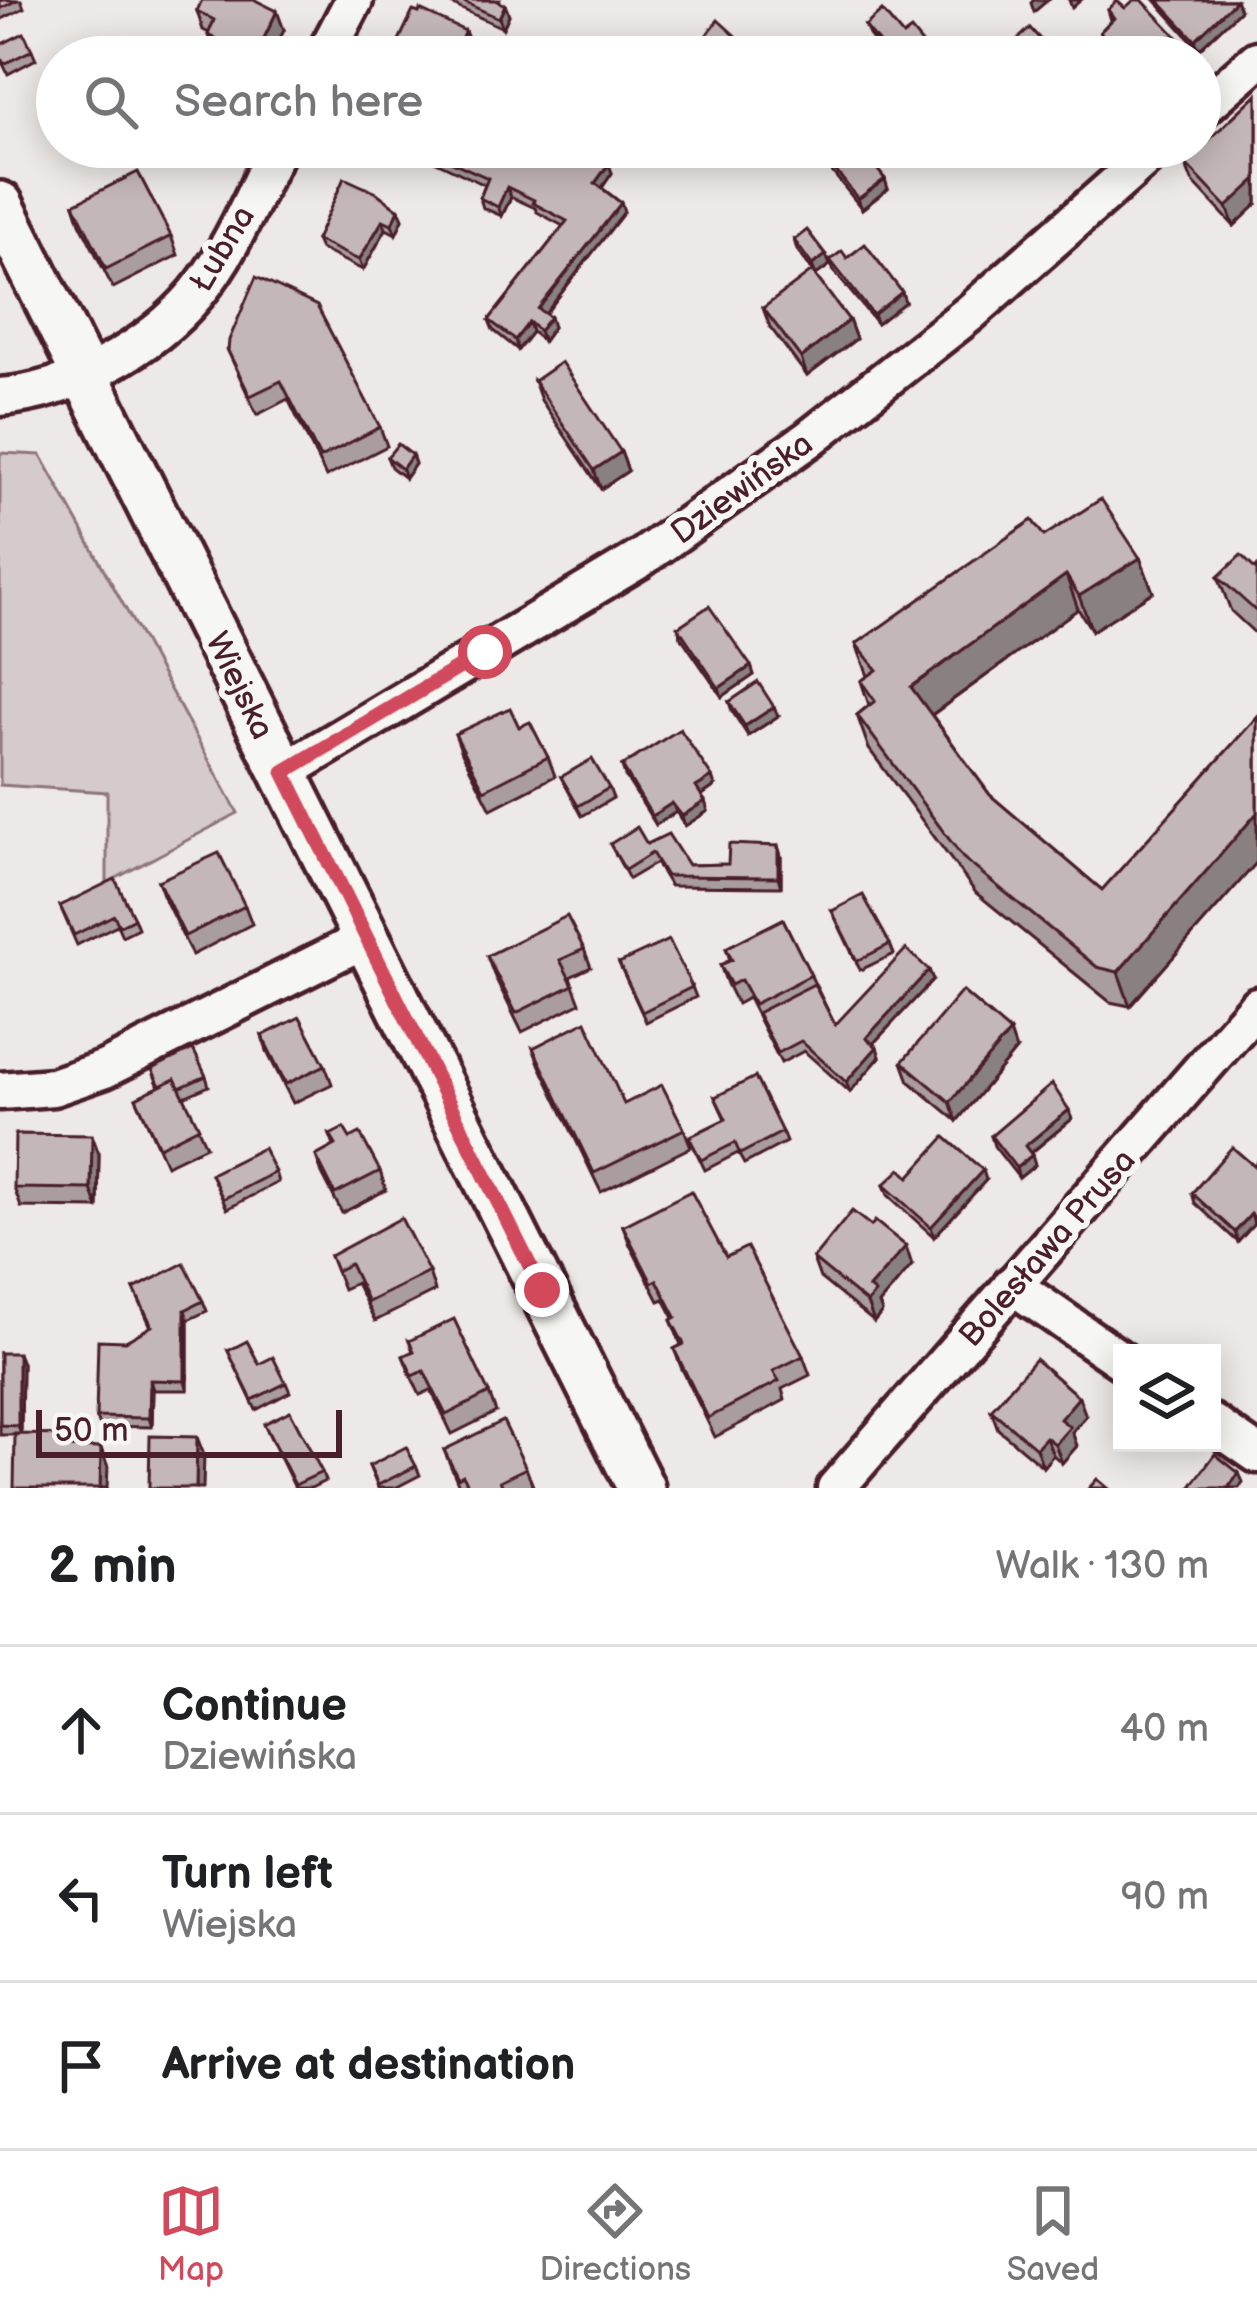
<!DOCTYPE html>
<meta charset="utf-8">
<style>
:root{--surface:#fff;--page:#f6f6f6;--text:#202124;--muted:#757577;--line:#e0e0e0;--accent:#d1495b}
body{margin:0;font-family:"Balsamiq Sans",sans-serif;background:var(--page);color:var(--text)}
.controls{position:absolute;right:36px;bottom:36px;display:grid;overflow:hidden;border-radius:0px;box-shadow:0 6px 30px #0003}
.controls button{width:108px;height:108px;display:grid;place-items:center;padding:0;border:0;border-bottom:3px solid var(--line);background:var(--surface);color:var(--text);font:60px sans-serif}
.scale{position:absolute;left:36px;bottom:30px;width:306px;box-sizing:border-box;padding-left:12px;border:6px solid #4a1f2b;border-top:0;font-size:33px;line-height:42px;white-space:nowrap;color:#4a1f2b;-webkit-text-stroke:9px #f6f6f2;paint-order:stroke}
.stop{position:absolute;width:36px;height:36px;margin:-27px;border:9px solid #d1495b;border-radius:50%;background:#fff}
.stop.end{background:#d1495b;border-color:#fff;box-shadow:0 3px 12px #0008}
.list{margin:0;padding:0;list-style:none}
h2{display:flex;justify-content:space-between;align-items:center;height:156px;margin:0;padding:0 48px;font-size:51px}
h2 small{font-size:39px;font-weight:400;color:var(--muted)}
.list li{display:grid;grid-template-columns:78px 1fr auto;gap:36px;align-items:center;box-sizing:border-box;height:168px;padding:0 48px;border-top:3px solid var(--line)}
.list b{display:block;font-size:45px;white-space:nowrap}
.list p{margin:0;font-size:39px;white-space:nowrap;color:var(--muted)}
.list em{font-size:39px;font-style:normal;color:var(--muted)}
.icon{flex:none;width:66px;height:66px;fill:none;stroke:currentColor;stroke-width:2;stroke-linecap:round;stroke-linejoin:round}
.map{position:relative;flex:none;width:1257px;height:1488px;overflow:hidden}
.search{position:absolute;background:var(--surface);box-shadow:0 6px 30px #0003;left:36px;right:36px;top:36px;height:132px;display:flex;align-items:center;gap:30px;box-sizing:border-box;padding:0 42px;border-radius:66px;color:var(--muted);font-size:45px}
.sheet{height:660px;background:var(--surface)}
nav{display:flex;justify-content:space-around;align-items:center;box-sizing:border-box;height:168px;border-top:3px solid var(--line);background:var(--surface);font-size:33px;color:var(--muted)}
nav a{display:grid;justify-items:center;gap:6px}
nav .on{color:var(--accent)}
.map>svg:first-child{display:block}
.green{fill:#d4cbca;stroke:#8f757a;stroke-width:3}
.lines{fill:none;stroke-linecap:round;stroke-linejoin:round}
.minor-casing{stroke:#4a1f2b;stroke-width:45}
.tertiary-casing{stroke:#4a1f2b;stroke-width:54}
.minor{stroke:#f6f6f2;stroke-width:36}
.tertiary{stroke:#f6f6f2;stroke-width:45}
.wall{fill:#a99d9d;stroke:#4a1f2b;stroke-width:3}
.shaded-wall{fill:#898080;stroke:#4a1f2b;stroke-width:3}
.building{fill:#c4b7b7;stroke:#4a1f2b;stroke-width:3}
.route{stroke:#d1495b;stroke-width:15}
.labels{text-anchor:middle;stroke-width:12;stroke-linejoin:round;paint-order:stroke}
.street-label{font-size:33px;fill:#4a1f2b;stroke:#f6f6f2}
</style>
<div class="map">
<svg width="1257" height="1488" viewBox="0 0 1257 1488">
<rect width="100%" height="100%" fill="#ece9e6"/>
<filter id="ink" filterUnits="userSpaceOnUse"><feTurbulence type="fractalNoise" baseFrequency=".00833" numOctaves="2"/><feDisplacementMap in="SourceGraphic" scale="24" xChannelSelector="R" yChannelSelector="G"/><feConvolveMatrix kernelMatrix="1 2 1 2 8 2 1 2 1" color-interpolation-filters="sRGB"/></filter>
<g filter="url(#ink)">
<path class="green" d="M0,453L41,455L238,813L107,883V792L0,785Z"/>
<g class="lines">
<defs>
<g id="minor">
<path d="M324,57L354,0"/>
<path d="M1200,110L1257,60"/>
<path d="M0,397C71,391 150,349 196,294C231,252 253,196 278,147"/>
<path d="M284,772L640,559L809,439L970,313L1158,147"/>
<path d="M0,1091L53,1087L105,1069L369,937"/>
<path d="M1012,1285L1122,1361"/>
<path d="M1212,1423L1257,1454"/>
<path d="M836,1488L1257,1006"/>
</g>
<path id="tertiary" d="M0,205L641,1488"/>
</defs>
<use href="#minor" class="minor-casing"/>
<use href="#tertiary" class="tertiary-casing"/>
<use href="#minor" class="minor"/>
<use href="#tertiary" class="tertiary"/>
</g>
<g class="wall">
<path d="M0,0H21L24,8L0,20Z"/>
<path d="M442,0H499L498,1L505,5L509,15L503,28Z"/>
<path d="M1155,0H1236L1240,10L1199,49Z"/>
<path d="M1125,8L1186,57H1113L1107,51L1100,32L1111,20L1108,10Z"/>
<path d="M197,11L284,30L271,57H220L214,54L208,35L209,33L203,30Z"/>
<path d="M865,26L903,36L933,57H886L869,35Z"/>
<path d="M0,45L32,50L36,59L8,74L0,58Z"/>
<path d="M1257,94V204L1234,226L1192,181L1185,163Z"/>
<path d="M577,147H596L597,151L594,156L612,173L602,188L621,203L624,212L545,314L553,327L543,341L532,332L518,350L493,330L489,320L563,226L537,212L535,208L511,197L502,216L483,208L480,198L485,185L434,161L430,152L576,150Z"/>
<path d="M812,147H860L888,189L862,209Z"/>
<path d="M74,204L171,236L178,255L113,288L80,223Z"/>
<path d="M399,210L403,219L396,234L386,229L363,270L320,249L316,240Z"/>
<path d="M794,240L830,265L816,275L797,250Z"/>
<path d="M847,258L905,302L877,324L833,270L830,260Z"/>
<path d="M763,308L849,320L856,339L807,376L770,327Z"/>
<path d="M228,351L380,427L387,446L326,477L288,399L257,415Z"/>
<path d="M534,381L621,452L628,471L601,489L541,400Z"/>
<path d="M412,455L415,464L405,478L391,467L387,457Z"/>
<path d="M1044,536L1140,558L1153,592L1092,631L1078,609L932,715L990,795L1102,890L1257,717V862L1130,1006L1110,1002L976,893L869,749L857,715L869,705L861,681L868,676L856,644Z"/>
<path d="M1257,567V635L1231,611L1218,577L1255,569Z"/>
<path d="M678,627L751,666L754,675L722,697L681,637Z"/>
<path d="M729,702L778,716L748,736L732,711Z"/>
<path d="M519,727L548,757L555,776L491,809L462,753L455,734Z"/>
<path d="M622,766L715,786L701,796L708,811L685,826L676,812L656,825L625,776Z"/>
<path d="M561,777L609,788L613,798L582,816Z"/>
<path d="M610,844H647L688,865L728,864L778,846L781,856V887L670,886L656,863L629,879Z"/>
<path d="M158,881L245,906L252,924L192,955L165,900Z"/>
<path d="M60,906L134,918L138,928L122,936L117,925L77,945Z"/>
<path d="M832,911L890,944L894,954L860,970Z"/>
<path d="M783,919L835,1025L929,970L933,980L873,1044L880,1057L850,1092L804,1051L781,1063L748,998L737,1004L727,984L720,965L730,960L726,948Z"/>
<path d="M584,949L591,967L570,977L580,1003L522,1032L494,975L487,956Z"/>
<path d="M619,963L692,987L696,997L646,1022Z"/>
<path d="M262,1036L325,1065L332,1084L293,1103L268,1054Z"/>
<path d="M533,1048L624,1104L684,1129L691,1147L601,1192L540,1066Z"/>
<path d="M1016,1050L957,1121L909,1081L902,1062Z"/>
<path d="M152,1069L206,1076L209,1086L184,1097L206,1146L166,1165L136,1098L159,1087Z"/>
<path d="M715,1097L782,1132L786,1142L744,1164L738,1153L705,1170L689,1137L725,1119Z"/>
<path d="M1072,1119L1031,1153L1035,1165L1019,1178L994,1146L991,1136Z"/>
<path d="M330,1135L380,1171L386,1190L342,1213L322,1174L316,1156L334,1146Z"/>
<path d="M99,1154L98,1208L21,1207L14,1188Z"/>
<path d="M1257,1162V1226L1254,1224L1238,1242L1195,1203L1192,1193L1254,1166Z"/>
<path d="M275,1172L278,1182L227,1209L211,1174Z"/>
<path d="M909,1177L986,1180L934,1237L888,1195L884,1185Z"/>
<path d="M623,1226L726,1257L803,1356L810,1375L782,1389L785,1400L715,1437L681,1367L674,1349L681,1345L671,1320L674,1318L664,1299L659,1301L630,1245Z"/>
<path d="M330,1256L429,1272L435,1291L375,1321L356,1283L343,1289Z"/>
<path d="M813,1259L912,1265L879,1304L882,1312L874,1322L820,1278Z"/>
<path d="M134,1289L203,1301L207,1311L188,1320V1390H153L152,1427L100,1426L96,1417L126,1341L151,1327Z"/>
<path d="M409,1341L489,1393L496,1412L452,1434L431,1390L420,1395L410,1374L403,1356L413,1351Z"/>
<path d="M228,1351L259,1364L286,1383L290,1392L256,1410Z"/>
<path d="M0,1353L22,1363L21,1434L67,1447L108,1467L15,1435H0Z"/>
<path d="M991,1410L1086,1416L1072,1432L1077,1446L1062,1463L1053,1455L1043,1467L998,1429Z"/>
<path d="M264,1424L322,1472L325,1481L311,1488H295Z"/>
<path d="M444,1450L526,1468L533,1486L530,1488H460Z"/>
<path d="M369,1466H416L420,1475L395,1488H378Z"/>
</g>
<g class="shaded-wall">
<path d="M1034,0H1048L1034,12L1031,3Z"/>
<path d="M1069,0H1081L1072,8Z"/>
<path d="M1236,0L1240,10L1199,49L1195,40Z"/>
<path d="M505,5L509,15L503,28L499,18Z"/>
<path d="M277,11L284,30L271,57H255Z"/>
<path d="M465,31L472,49L468,57H453Z"/>
<path d="M1181,41L1186,57H1163Z"/>
<path d="M609,164L612,173L598,193L595,183Z"/>
<path d="M885,179L888,189L862,209L858,199Z"/>
<path d="M1257,179V204L1234,226L1227,207Z"/>
<path d="M507,187L511,197L502,216L498,207Z"/>
<path d="M621,203L624,212L542,318L538,309Z"/>
<path d="M399,210L403,219L396,234L392,224Z"/>
<path d="M383,220L386,229L363,270L359,260Z"/>
<path d="M826,255L830,265L816,275L812,265Z"/>
<path d="M902,292L905,302L877,324L873,315Z"/>
<path d="M550,317L553,327L543,341L539,331Z"/>
<path d="M849,320L856,339L807,376L801,358Z"/>
<path d="M529,322L532,332L518,350L515,340Z"/>
<path d="M621,452L628,471L601,489L594,470Z"/>
<path d="M412,455L415,464L405,478L402,469Z"/>
<path d="M1140,558L1153,592L1092,631L1079,596Z"/>
<path d="M1066,575L1078,609L923,721L911,687Z"/>
<path d="M751,666L754,675L722,697L719,688Z"/>
<path d="M774,707L778,716L748,736L745,726Z"/>
<path d="M712,777L715,786L699,797L696,787Z"/>
<path d="M705,801L708,811L685,826L682,816Z"/>
<path d="M672,803L676,812L656,825L652,816Z"/>
<path d="M1257,813V862L1130,1006L1118,972Z"/>
<path d="M778,846L781,856V887L778,877Z"/>
<path d="M929,970L933,980L869,1048L866,1038Z"/>
<path d="M1010,1032L1016,1050L957,1121L950,1102Z"/>
<path d="M877,1047L880,1057L850,1092L846,1082Z"/>
<path d="M1069,1110L1072,1119L1028,1155L1025,1146Z"/>
<path d="M92,1135L99,1154L98,1208L91,1189Z"/>
<path d="M1032,1155L1035,1165L1019,1178L1016,1168Z"/>
<path d="M983,1170L986,1180L934,1237L931,1227Z"/>
<path d="M1251,1214L1254,1224L1238,1242L1235,1232Z"/>
<path d="M906,1246L912,1265L879,1304L882,1312L874,1322L867,1303L869,1288Z"/>
<path d="M185,1310L188,1320V1390L185,1381Z"/>
<path d="M18,1353L22,1363L21,1435L18,1426Z"/>
<path d="M150,1380L153,1390L152,1427L149,1418Z"/>
<path d="M1079,1397L1086,1416L1072,1432L1077,1446L1062,1463L1055,1444L1060,1419Z"/>
<path d="M197,1437L204,1455L203,1488H196Z"/>
<path d="M1046,1437L1053,1455L1043,1467L1036,1448Z"/>
<path d="M101,1448L108,1467L107,1488H100Z"/>
<path d="M1239,1473L1243,1482L1239,1488H1228Z"/>
</g>
<g class="building">
<path d="M0,0H17L0,9Z"/>
<path d="M202,0H255L277,11L255,57H250L208,35L214,20L197,11Z"/>
<path d="M459,0H495L505,5L499,18Z"/>
<path d="M1134,0H1142L1181,41L1163,57H1124L1100,32L1114,18L1108,10L1117,1L1125,8Z"/>
<path d="M1158,0H1236L1195,40Z"/>
<path d="M420,10L465,31L453,57H391L413,11L419,13Z"/>
<path d="M882,11L903,36L911,30L933,57H890L865,26Z"/>
<path d="M718,20L751,50L744,57H690Z"/>
<path d="M1030,28L1056,57H1031L1016,41Z"/>
<path d="M24,33L32,50L4,64L0,56V45Z"/>
<path d="M1257,94V179L1227,207L1185,163Z"/>
<path d="M432,147H566L576,150L577,147H591L588,153L609,164L595,183L621,203L538,309L550,317L539,331L529,322L515,340L489,320L567,221L533,203L534,200L507,187L498,207L480,198L488,178L430,152Z"/>
<path d="M817,147H860L885,179L858,199Z"/>
<path d="M138,172L171,236L106,269L74,204Z"/>
<path d="M344,178L377,193L399,210L392,224L383,220L359,260L316,240Z"/>
<path d="M807,230L826,255L812,265L794,240Z"/>
<path d="M865,244L902,292L873,315L830,260L842,251L847,258Z"/>
<path d="M812,271L849,320L801,358L763,308Z"/>
<path d="M256,277L317,306L380,427L320,458L281,381L250,396L228,351L229,340Z"/>
<path d="M561,362L621,452L594,470L534,381Z"/>
<path d="M398,444L412,455L402,469L387,457Z"/>
<path d="M1101,499L1140,558L1079,596L1066,575L911,687L990,795L1102,890L1257,717V813L1118,972L1097,967L963,858L857,715L875,701L861,681L877,670L856,644L1032,520L1044,536Z"/>
<path d="M1241,555L1255,569L1257,567V612L1218,577Z"/>
<path d="M709,606L751,666L719,688L678,627Z"/>
<path d="M758,682L774,707L745,726L729,702Z"/>
<path d="M510,708L519,727L530,722L548,757L484,790L455,734Z"/>
<path d="M680,729L712,777L696,787L705,801L682,816L672,803L652,816L622,766Z"/>
<path d="M592,759L609,788L578,806L561,777Z"/>
<path d="M637,827L647,844L668,834L688,865L728,864L729,844L778,846V877L666,876L652,853L625,870L610,844Z"/>
<path d="M219,853L245,906L185,936L158,881Z"/>
<path d="M115,879L134,918L119,926L114,915L74,935L60,906Z"/>
<path d="M863,895L890,944L857,961L832,911Z"/>
<path d="M567,916L584,949L560,960L573,985L516,1013L487,956Z"/>
<path d="M783,919L811,975L754,1004L741,980L731,985L720,965L732,960L726,948Z"/>
<path d="M669,940L692,987L642,1012L619,963Z"/>
<path d="M906,949L929,970L866,1038L877,1047L846,1082L801,1041L778,1053L757,1013L814,984L835,1025Z"/>
<path d="M962,991L1010,1032L950,1102L902,1062Z"/>
<path d="M300,1017L325,1065L286,1084L262,1036Z"/>
<path d="M586,1021L624,1104L662,1085L684,1129L594,1173L533,1048Z"/>
<path d="M193,1049L206,1076L179,1088L175,1079L160,1086L152,1069Z"/>
<path d="M755,1077L782,1132L740,1154L735,1143L701,1160L689,1137L726,1119L715,1097Z"/>
<path d="M175,1079L199,1127L159,1147L136,1098Z"/>
<path d="M1052,1084L1069,1110L1025,1146L1032,1155L1016,1168L991,1136Z"/>
<path d="M344,1128L350,1138L360,1133L380,1171L335,1194L316,1156L336,1145L330,1135Z"/>
<path d="M15,1134L92,1135L91,1189L14,1188Z"/>
<path d="M945,1137L983,1170L931,1227L884,1185L901,1169L909,1177Z"/>
<path d="M1232,1147L1254,1166L1257,1162V1220L1251,1214L1235,1232L1192,1193Z"/>
<path d="M263,1148L275,1172L223,1199L211,1174Z"/>
<path d="M691,1191L726,1257L747,1247L803,1356L773,1371L779,1381L708,1418L674,1349L684,1344L671,1320L676,1317L657,1280L652,1283L623,1226Z"/>
<path d="M852,1211L871,1226L875,1221L906,1246L869,1288L875,1293L867,1303L813,1259Z"/>
<path d="M401,1218L429,1272L368,1302L350,1264L336,1271L330,1256Z"/>
<path d="M184,1263L203,1301L185,1310V1381L150,1380L149,1418L96,1417L98,1340L126,1341L152,1326L134,1289Z"/>
<path d="M454,1319L489,1393L446,1415L424,1371L413,1376L403,1356L414,1351L409,1341Z"/>
<path d="M247,1341L259,1364L273,1357L286,1383L252,1400L228,1351Z"/>
<path d="M0,1353H18V1426L0,1425Z"/>
<path d="M1035,1359L1079,1397L1060,1419L1070,1427L1055,1444L1046,1437L1036,1448L991,1410Z"/>
<path d="M290,1411L322,1472L295,1485L264,1424Z"/>
<path d="M503,1421L526,1468L500,1481L504,1488H470L463,1475L458,1478L444,1450Z"/>
<path d="M15,1434L63,1435L62,1447L101,1448L100,1488H14Z"/>
<path d="M150,1436L197,1437L196,1488H149Z"/>
<path d="M406,1447L416,1466L378,1485L369,1466Z"/>
<path d="M1215,1454L1239,1473L1228,1488H1190Z"/>
<path d="M1097,1479L1108,1488H1089Z"/>
</g>
</g>
<g class="lines" filter="url(#ink)">
<path class="route" d="M485,652L284,772L542,1290"/>
</g>
<g class="labels">
<g class="street-label">
<text transform="translate(221 248) rotate(-59)" y="12">Łubna</text>
<text transform="translate(741 487) rotate(-36)" y="12">Dziewińska</text>
<text transform="translate(241 685) rotate(64)" y="12">Wiejska</text>
<text transform="translate(1046 1247) rotate(-49)" y="12">Bolesława Prusa</text>
</g>
</g>
</svg>
<div class="controls">
<button><svg class="icon" aria-label="layers" viewBox="0 0 24 24"><path d="M12 4l9 5-9 5-9-5zM3 14l9 5 9-5"/></svg></button>
</div>
<div class="scale">50 m</div>
<div class="stop" style="left:485px;top:652px"></div>
<div class="stop end" style="left:542px;top:1290px"></div>
<div class="search"><svg class="icon" aria-label="search" viewBox="0 0 24 24"><circle cx="10" cy="10" r="6"/><path d="M15 15l6 6"/></svg>Search here</div>
</div>
<section class="sheet">
<h2>2 min<small>Walk · 130 m</small></h2>
<ul class="list">
<li><svg class="icon" aria-label="ahead" viewBox="0 0 24 24"><path d="M12 20V5M6 11l6-6 6 6"/></svg><div><b>Continue</b><p>Dziewińska</p></div><em>40 m</em></li>
<li><svg class="icon" aria-label="left" viewBox="0 0 24 24"><path d="M17 20v-9H6M10 6l-5 5 5 5"/></svg><div><b>Turn left</b><p>Wiejska</p></div><em>90 m</em></li>
<li><svg class="icon" aria-label="arrive" viewBox="0 0 24 24"><path d="M6 21V4h12l-3 4 3 4H6"/></svg><div><b>Arrive at destination</b></div></li>
</ul>
</section>
<nav>
<a class="on"><svg class="icon" aria-label="map" viewBox="0 0 24 24"><path d="M3 6l6-2 6 2 6-2v14l-6 2-6-2-6 2zM9 4v14M15 6v14"/></svg>Map</a>
<a><svg class="icon" aria-label="directions" viewBox="0 0 24 24"><path d="M12 3l9 9-9 9-9-9zM9 14v-3h6M13 9l2 2-2 2"/></svg>Directions</a>
<a><svg class="icon" aria-label="saved" viewBox="0 0 24 24"><path d="M7 4h10v16l-5-4-5 4z"/></svg>Saved</a>
</nav>
